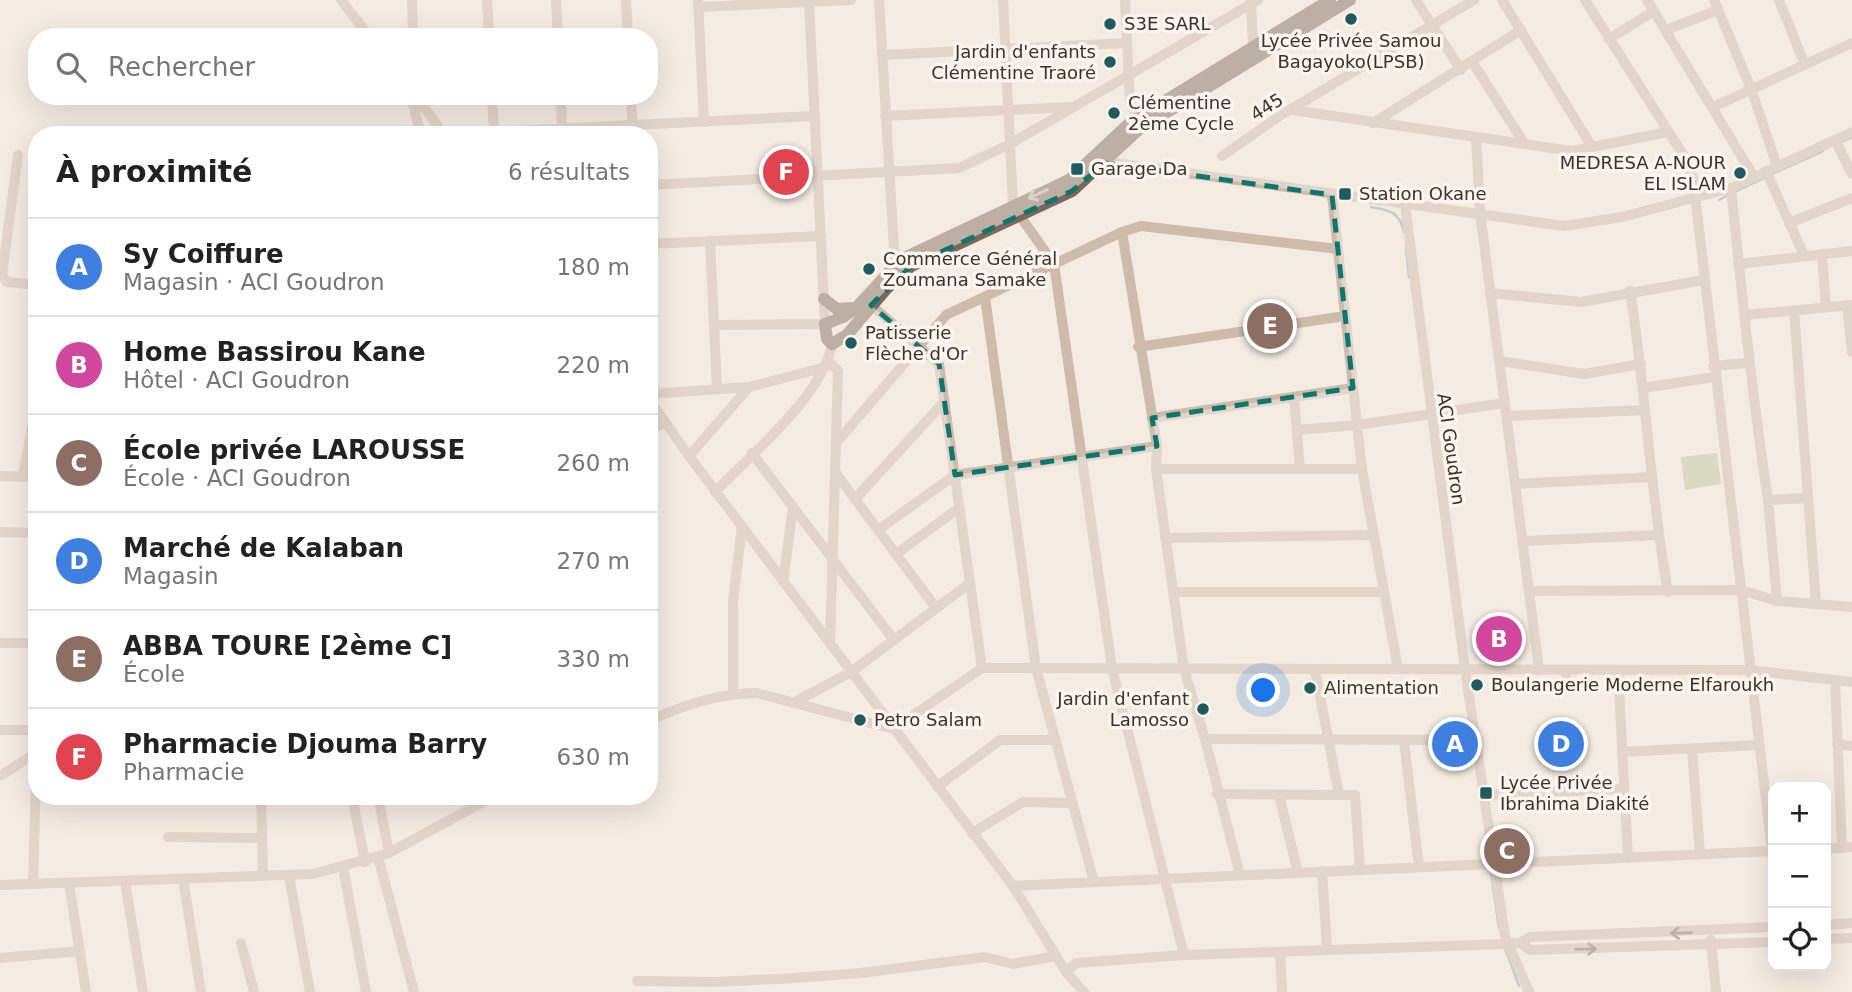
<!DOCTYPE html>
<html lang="fr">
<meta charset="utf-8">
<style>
:root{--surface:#fff;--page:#f6f6f6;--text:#222;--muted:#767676;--line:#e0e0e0;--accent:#0b8043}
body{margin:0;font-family:"DejaVu Sans",sans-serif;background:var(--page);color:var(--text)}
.controls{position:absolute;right:21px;bottom:21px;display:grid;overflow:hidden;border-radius:14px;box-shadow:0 7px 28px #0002}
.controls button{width:63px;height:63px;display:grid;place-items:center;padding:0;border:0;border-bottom:2px solid var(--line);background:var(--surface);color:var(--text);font:35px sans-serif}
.you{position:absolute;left:1264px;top:691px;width:24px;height:24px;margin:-18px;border:5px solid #fff;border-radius:50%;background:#1a73e8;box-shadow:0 0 0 10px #1a73e833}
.badge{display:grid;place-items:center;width:46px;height:46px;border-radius:50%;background:var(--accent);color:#fff;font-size:23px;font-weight:700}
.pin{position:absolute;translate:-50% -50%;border:4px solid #fff;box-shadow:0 2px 7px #0006}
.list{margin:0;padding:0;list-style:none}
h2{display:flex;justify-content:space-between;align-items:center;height:91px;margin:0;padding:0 28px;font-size:30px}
h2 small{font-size:23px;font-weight:400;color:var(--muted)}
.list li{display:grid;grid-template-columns:46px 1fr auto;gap:21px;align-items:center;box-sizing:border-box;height:98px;padding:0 28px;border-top:2px solid var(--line)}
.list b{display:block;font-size:26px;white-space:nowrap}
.list p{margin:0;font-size:23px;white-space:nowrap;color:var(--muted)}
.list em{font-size:23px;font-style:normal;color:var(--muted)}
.icon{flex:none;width:38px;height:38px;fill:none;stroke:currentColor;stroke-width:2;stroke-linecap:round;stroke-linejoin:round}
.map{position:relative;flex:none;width:1852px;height:992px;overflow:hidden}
.search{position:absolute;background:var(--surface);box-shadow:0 7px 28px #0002;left:28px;top:28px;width:630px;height:77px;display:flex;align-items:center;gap:18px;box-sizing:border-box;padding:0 24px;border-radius:28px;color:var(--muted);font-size:26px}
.panel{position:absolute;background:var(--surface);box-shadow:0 7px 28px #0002;left:28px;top:126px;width:630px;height:679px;border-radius:28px}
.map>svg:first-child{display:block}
.green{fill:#b8c4a0}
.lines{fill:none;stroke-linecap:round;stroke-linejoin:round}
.stream{stroke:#7fb0b2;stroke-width:2.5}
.minor{stroke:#cdbbac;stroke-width:10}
.major{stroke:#7d675c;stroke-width:12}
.oneway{stroke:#c2b5ac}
.oneway2{stroke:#7d6f65}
.marked{fill:none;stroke:#0f766e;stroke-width:5;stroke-dasharray:14 9;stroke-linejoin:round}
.poi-dot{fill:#1f5a5e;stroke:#fbf5ee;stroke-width:2.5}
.labels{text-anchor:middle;stroke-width:7;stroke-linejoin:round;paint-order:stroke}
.poi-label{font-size:18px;fill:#3b302b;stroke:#fbf5ee;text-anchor:start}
.street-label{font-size:18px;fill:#3b302b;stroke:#fbf5ee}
</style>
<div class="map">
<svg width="1852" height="992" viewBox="0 0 1852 992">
<rect width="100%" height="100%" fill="#f4ebe1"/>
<path class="green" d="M1717,453L1721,484L1685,490L1681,457Z"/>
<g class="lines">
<g class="stream">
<path d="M1839,143L1852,137"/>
<path d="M1772,174L1823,151"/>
<path d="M1734,192L1766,177"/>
<path d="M1719,200L1728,195"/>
<path d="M1371,207C1389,210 1400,212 1404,232"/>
<path d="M1406,249L1409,277"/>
<path d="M1488,852L1499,928"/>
<path d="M1505,948L1519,986"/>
</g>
<g class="minor">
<path d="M341,0L370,37"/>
<path d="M412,0L413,37"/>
<path d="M487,0L489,37"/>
<path d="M556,0L558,37"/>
<path d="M626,0L628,37"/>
<path d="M698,0L704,122"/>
<path d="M879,0L895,265"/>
<path d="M1003,0L1013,206L1054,264L1112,668L1184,955"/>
<path d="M1125,0L1130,103L1137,117"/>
<path d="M1416,0L1461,70"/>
<path d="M1502,0L1592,147"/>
<path d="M1585,0L1684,156L1693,178L1773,860"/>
<path d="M1647,0L1754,177"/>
<path d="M1714,0L1752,91L1777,166"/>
<path d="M1779,0L1805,65"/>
<path d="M1251,1L1253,46"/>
<path d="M699,7L851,0"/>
<path d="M1666,30L1718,10"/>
<path d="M1609,39L1654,11"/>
<path d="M882,55L1127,43"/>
<path d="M1473,63L1524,143"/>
<path d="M411,96L421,135"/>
<path d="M416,96L444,135"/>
<path d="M492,96L494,135"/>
<path d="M561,96L562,129"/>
<path d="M631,96L633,135"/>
<path d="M1713,107L1852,43"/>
<path d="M1292,110L1572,151L1668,132"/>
<path d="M885,116L1071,107"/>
<path d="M1373,123L1521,30"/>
<path d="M494,132L814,116"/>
<path d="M1476,138L1480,212L1539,670"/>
<path d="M1835,140L1852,174"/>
<path d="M18,155L2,275L7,282L37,285"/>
<path d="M1222,156L1281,115L1474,0"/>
<path d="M1101,161L1564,226L1622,217L1731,188L1852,132"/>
<path d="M1766,171L1804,255"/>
<path d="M649,185L959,168L1010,144L1258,0"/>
<path d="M1731,188C1742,293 1752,395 1768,500L1808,498"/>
<path d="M1332,195L1362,469L1398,669"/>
<path d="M1405,205L1465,669L1505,936L1529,992"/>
<path d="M1789,223L1852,198"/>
<path d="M1122,232L1157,446L1156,469L1184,669L1205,739L1240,875"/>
<path d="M710,241L717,389"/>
<path d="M649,244L821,236"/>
<path d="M1822,254L1826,307"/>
<path d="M1738,264L1852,251"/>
<path d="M1630,291C1646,391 1650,492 1668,592"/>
<path d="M1490,293L1581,302L1704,280"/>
<path d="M985,297L1036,668L1094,882"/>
<path d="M871,305L939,364L982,668"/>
<path d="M1847,305L1852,352"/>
<path d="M1794,310L1816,603"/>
<path d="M1745,315L1852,305"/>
<path d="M714,325L825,324L809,2"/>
<path d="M1138,347L1345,316"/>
<path d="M829,361L838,371L830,644"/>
<path d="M1500,361L1584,374L1641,364"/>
<path d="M1713,366L1747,363"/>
<path d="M1643,388L1714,377"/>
<path d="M649,394L749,387L826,367"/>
<path d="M1294,397L1300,469"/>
<path d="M649,399L689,456L1013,886L1066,972L1084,992"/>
<path d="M1507,416L1645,410"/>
<path d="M1152,418L1353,388"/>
<path d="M1297,430L1357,425L1505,403"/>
<path d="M649,431L665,422"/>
<path d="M836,443L946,315L1122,232L1141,226L1338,249"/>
<path d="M752,453L894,640"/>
<path d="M689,456L749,387"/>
<path d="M1156,469H1362"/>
<path d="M835,472L936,608"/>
<path d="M0,476L37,477"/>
<path d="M23,477L37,399"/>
<path d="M1516,484L1652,477"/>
<path d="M715,492C752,453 823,396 832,344"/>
<path d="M855,499L944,402"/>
<path d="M1768,500L1777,601"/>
<path d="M878,530L955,475L1157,446"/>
<path d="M0,532L37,533"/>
<path d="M1165,538L1374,535"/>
<path d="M1522,541L1658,535"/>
<path d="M896,554L959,508"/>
<path d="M783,582L793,507"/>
<path d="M1529,591L1741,590L1777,601L1852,607"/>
<path d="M1173,592H1384"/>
<path d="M0,643H37"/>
<path d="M1315,670L1339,795"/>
<path d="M1566,670V686"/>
<path d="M1618,670L1628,858"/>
<path d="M1835,680L1842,848"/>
<path d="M733,693V601L742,527"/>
<path d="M797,701L851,672L970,583"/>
<path d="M649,721C683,705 719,693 757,693L893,729L982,668L1749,670L1852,682"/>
<path d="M0,730H37"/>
<path d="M1205,739L1478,740"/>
<path d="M1404,741L1419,867"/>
<path d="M1837,744L1852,746"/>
<path d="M1692,749L1700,854"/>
<path d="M1622,752L1758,745"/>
<path d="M0,776L36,753"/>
<path d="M937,787L1000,740H1054"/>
<path d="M1217,794L1355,795L1360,870"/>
<path d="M1279,795L1298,873"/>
<path d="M1485,795L1622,789"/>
<path d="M261,796L263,876"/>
<path d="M352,796L365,862"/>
<path d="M378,796L389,853"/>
<path d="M972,833L1023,802L1072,803"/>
<path d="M168,837L262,838"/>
<path d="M1826,849L1852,847"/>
<path d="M378,857L414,992"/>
<path d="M343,867L366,992"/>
<path d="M1322,871L1327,949"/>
<path d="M289,876L310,992"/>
<path d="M183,879L201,992"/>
<path d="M125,881L143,992"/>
<path d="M69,883L86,992"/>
<path d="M33,884L37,742"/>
<path d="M0,885L313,874L389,853L494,796"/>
<path d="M1013,886L1773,851"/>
<path d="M1826,925L1852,923"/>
<path d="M1826,939L1852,938"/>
<path d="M1711,940L1716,992"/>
<path d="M241,943L254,992"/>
<path d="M1520,943L1530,950L1773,942"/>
<path d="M1280,952L1282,992"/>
<path d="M0,958L80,951"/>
<path d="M1066,972L1076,963L1184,955L1507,944L1520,943L1530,937L1773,927"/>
<path d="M637,981L717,982L795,978L861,973L985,957L1013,964L1056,956"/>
</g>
<g class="major">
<path d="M1330,0L1132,121L1069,180L900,260L857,307L843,317L825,324L827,339L832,344L847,335L886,289L911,266L1072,191L1138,130L1350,0"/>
<path d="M824,299L837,309L853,308"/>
</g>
</g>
<defs><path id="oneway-shaft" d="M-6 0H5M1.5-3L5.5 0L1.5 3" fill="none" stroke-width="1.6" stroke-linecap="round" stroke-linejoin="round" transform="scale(1.75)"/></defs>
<use class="oneway" href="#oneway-shaft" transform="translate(1038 194) rotate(155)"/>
<g class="oneway2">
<use href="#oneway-shaft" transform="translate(1681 933) rotate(178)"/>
<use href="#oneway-shaft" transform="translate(1586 949) rotate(-1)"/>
</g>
<path d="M0 0H1852V992H0ZM1105,163L1332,195L1353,388L1152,418L1157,446L955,475L939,364L871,305L911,266L1072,191Z" fill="#f4ebe1" fill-opacity=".55" fill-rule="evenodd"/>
<path class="marked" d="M1105,163L1332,195L1353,388L1152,418L1157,446L955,475L939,364L871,305L911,266L1072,191Z"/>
<g class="poi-dot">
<circle cx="1351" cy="19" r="7"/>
<circle cx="1110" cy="24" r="7"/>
<circle cx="1110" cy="62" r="7"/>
<circle cx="1114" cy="113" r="7"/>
<rect x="1070" y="162" width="14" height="14" rx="3.5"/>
<circle cx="1740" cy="173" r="7"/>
<rect x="1338" y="187" width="14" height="14" rx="3.5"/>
<circle cx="869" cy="269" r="7"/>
<circle cx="851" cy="343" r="7"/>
<circle cx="1477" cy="685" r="7"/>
<circle cx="1310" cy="688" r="7"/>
<circle cx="1203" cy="709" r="7"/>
<circle cx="860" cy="720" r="7"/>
<rect x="1479" y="786" width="14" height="14" rx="3.5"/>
</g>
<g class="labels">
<g class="poi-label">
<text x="1124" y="30">S3E SARL</text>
<text x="1351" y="47" text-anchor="middle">Lycée Privée Samou<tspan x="1351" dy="21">Bagayoko(LPSB)</tspan></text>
<text x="1096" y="58" text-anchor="end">Jardin d'enfants<tspan x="1096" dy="21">Clémentine Traoré</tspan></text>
<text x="1128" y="109">Clémentine<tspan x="1128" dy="21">2ème Cycle</tspan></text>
<text x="1726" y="169" text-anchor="end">MEDRESA A-NOUR<tspan x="1726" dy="21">EL ISLAM</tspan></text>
<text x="1091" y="175">Garage Da</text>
<text x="1359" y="200">Station Okane</text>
<text x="883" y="265">Commerce Général<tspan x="883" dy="21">Zoumana Samake</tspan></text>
<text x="865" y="339">Patisserie<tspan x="865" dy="21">Flèche d'Or</tspan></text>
<text x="1491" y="691">Boulangerie Moderne Elfaroukh</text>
<text x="1324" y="694">Alimentation</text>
<text x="1189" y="705" text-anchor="end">Jardin d'enfant<tspan x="1189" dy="21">Lamosso</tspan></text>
<text x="874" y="726">Petro Salam</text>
<text x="1500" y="789">Lycée Privée<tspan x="1500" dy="21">Ibrahima Diakité</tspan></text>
</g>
<g class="street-label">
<text transform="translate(1267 107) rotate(-32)" y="6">445</text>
<text transform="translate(1451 449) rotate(82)" y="6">ACI Goudron</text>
</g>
</g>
</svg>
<div class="controls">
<button>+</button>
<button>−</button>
<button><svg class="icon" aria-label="locate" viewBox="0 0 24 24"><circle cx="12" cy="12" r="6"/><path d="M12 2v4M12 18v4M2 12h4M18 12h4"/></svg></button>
</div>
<div class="you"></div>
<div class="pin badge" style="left:1455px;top:744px;background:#3f7fe0">A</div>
<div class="pin badge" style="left:1499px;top:639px;background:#d1479c">B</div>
<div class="pin badge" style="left:1507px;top:851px;background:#8d6e63">C</div>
<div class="pin badge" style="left:1561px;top:744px;background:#3f7fe0">D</div>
<div class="pin badge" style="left:1270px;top:326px;background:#8d6e63">E</div>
<div class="pin badge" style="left:786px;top:172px;background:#e0444e">F</div>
<div class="search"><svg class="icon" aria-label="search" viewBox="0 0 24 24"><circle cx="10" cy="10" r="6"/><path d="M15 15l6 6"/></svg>Rechercher</div>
<section class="panel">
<h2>À proximité<small>6 résultats</small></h2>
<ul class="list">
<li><span class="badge" style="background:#3f7fe0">A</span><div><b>Sy Coiffure</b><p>Magasin · ACI Goudron</p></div><em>180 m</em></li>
<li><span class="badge" style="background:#d1479c">B</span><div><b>Home Bassirou Kane</b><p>Hôtel · ACI Goudron</p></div><em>220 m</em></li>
<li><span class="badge" style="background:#8d6e63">C</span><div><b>École privée LAROUSSE</b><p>École · ACI Goudron</p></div><em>260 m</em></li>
<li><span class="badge" style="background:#3f7fe0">D</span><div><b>Marché de Kalaban</b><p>Magasin</p></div><em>270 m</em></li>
<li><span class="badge" style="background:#8d6e63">E</span><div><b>ABBA TOURE [2ème C]</b><p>École</p></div><em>330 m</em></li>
<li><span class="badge" style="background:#e0444e">F</span><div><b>Pharmacie Djouma Barry</b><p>Pharmacie</p></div><em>630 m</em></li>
</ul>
</section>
</div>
